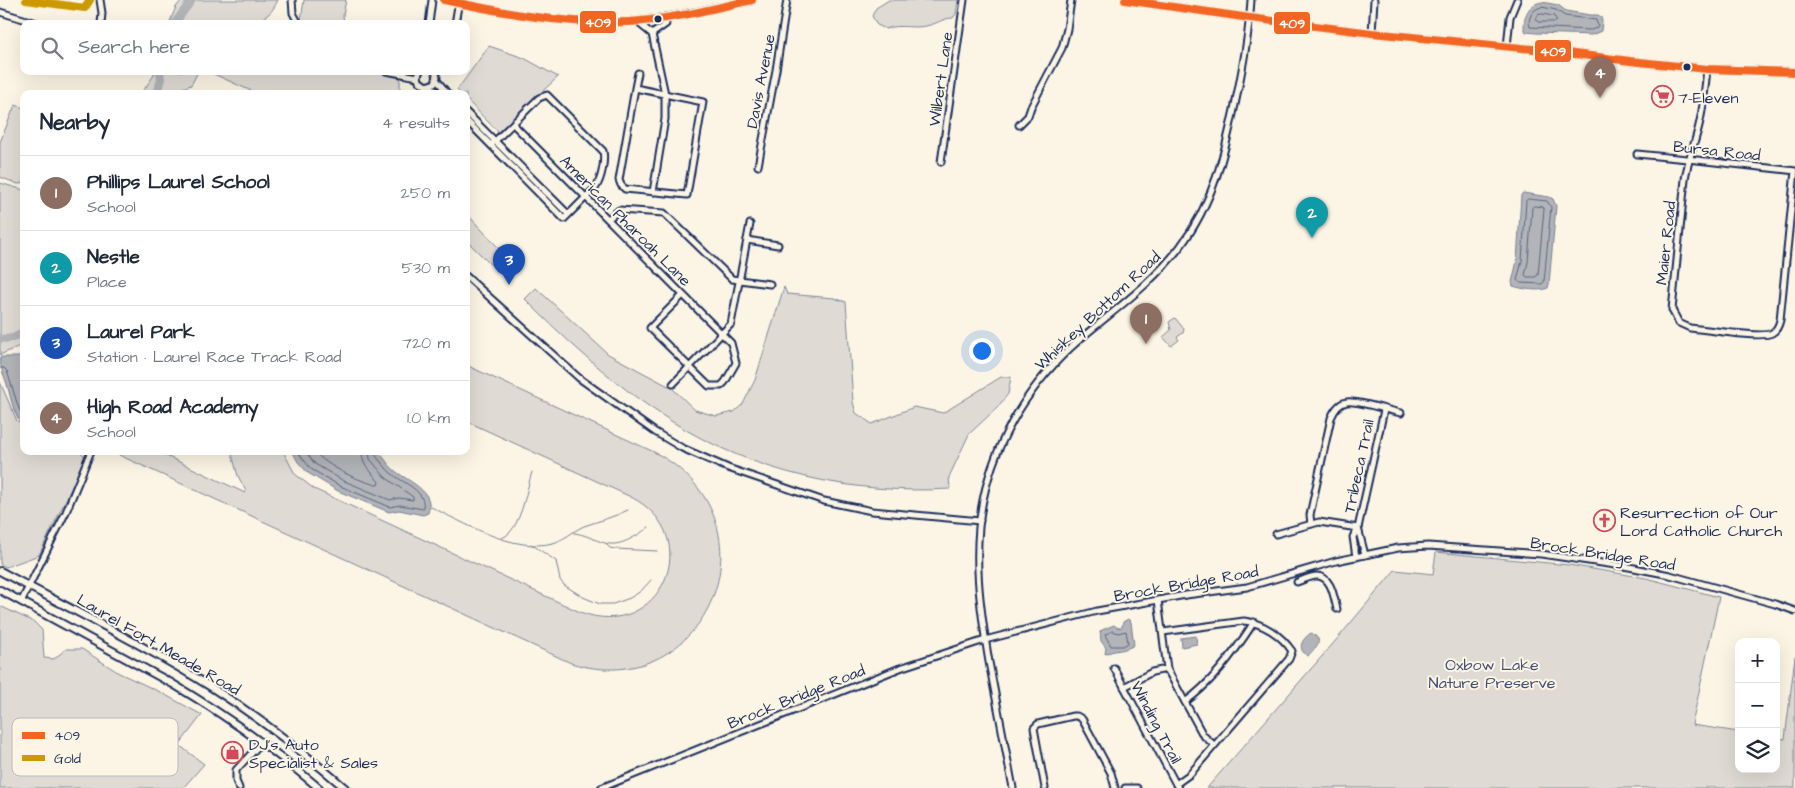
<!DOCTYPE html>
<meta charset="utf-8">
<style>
:root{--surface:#fff;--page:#f2f2f3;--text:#1f2937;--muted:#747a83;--line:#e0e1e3;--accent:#ea580c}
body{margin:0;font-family:"Architects Daughter",sans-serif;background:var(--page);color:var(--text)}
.controls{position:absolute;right:15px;bottom:15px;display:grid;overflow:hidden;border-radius:10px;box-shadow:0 5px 20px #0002}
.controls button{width:45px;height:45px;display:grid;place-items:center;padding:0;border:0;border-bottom:1px solid var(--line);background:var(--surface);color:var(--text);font:25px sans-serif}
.you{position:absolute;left:981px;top:350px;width:18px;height:18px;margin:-12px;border:4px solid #fff;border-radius:50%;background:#1a73e8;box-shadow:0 0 0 8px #1a73e833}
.badge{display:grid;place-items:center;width:32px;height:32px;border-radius:50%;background:var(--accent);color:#fff;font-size:16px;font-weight:700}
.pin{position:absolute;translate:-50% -41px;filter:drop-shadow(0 1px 2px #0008)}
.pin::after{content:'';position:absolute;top:26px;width:18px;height:15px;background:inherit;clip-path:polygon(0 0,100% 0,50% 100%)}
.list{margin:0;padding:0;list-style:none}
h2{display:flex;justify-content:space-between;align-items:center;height:65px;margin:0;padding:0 20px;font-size:21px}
h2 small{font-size:16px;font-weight:400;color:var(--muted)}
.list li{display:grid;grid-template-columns:32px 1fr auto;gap:15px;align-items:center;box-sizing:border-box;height:75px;padding:0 20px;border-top:1px solid var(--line)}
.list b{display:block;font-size:19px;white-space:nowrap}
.list p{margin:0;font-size:16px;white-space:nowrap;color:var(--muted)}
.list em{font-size:16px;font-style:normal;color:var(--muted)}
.icon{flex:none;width:28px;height:28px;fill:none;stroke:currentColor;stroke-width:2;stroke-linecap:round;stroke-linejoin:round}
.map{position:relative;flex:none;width:1795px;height:788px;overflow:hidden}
.search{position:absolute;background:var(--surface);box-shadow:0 5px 20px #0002;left:20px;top:20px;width:450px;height:55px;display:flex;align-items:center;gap:12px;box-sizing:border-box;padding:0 18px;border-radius:10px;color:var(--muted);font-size:19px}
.panel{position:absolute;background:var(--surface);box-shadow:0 5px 20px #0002;left:20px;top:90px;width:450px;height:365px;border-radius:10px}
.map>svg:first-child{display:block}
.green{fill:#dfdbd4;stroke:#7d8599}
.water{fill:#b2b4b8;stroke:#767f94}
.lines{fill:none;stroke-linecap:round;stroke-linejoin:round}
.shore{stroke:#576482;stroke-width:1}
.stream{stroke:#767f94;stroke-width:1}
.river{stroke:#b2b4b8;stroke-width:8}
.minor-casing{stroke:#1b2f5e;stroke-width:9}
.major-casing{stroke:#1b2f5e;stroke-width:10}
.minor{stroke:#fcf5e5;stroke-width:5}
.major{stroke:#fcf5e5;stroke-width:6}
.bus-1-casing{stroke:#fcf5e5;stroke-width:11}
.bus-2-casing{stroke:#fcf5e5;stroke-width:11}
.bus-1{stroke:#f26522;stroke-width:8}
.bus-2{stroke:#c90;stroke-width:8}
.bus-dot{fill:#1b2f5e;stroke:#fcf5e5;stroke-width:2}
.labels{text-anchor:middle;stroke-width:4;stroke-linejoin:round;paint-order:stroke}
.street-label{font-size:16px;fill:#1b2f5e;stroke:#fcf5e5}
.poi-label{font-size:16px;fill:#1b2f5e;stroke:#fcf5e5;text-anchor:start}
.park-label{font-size:16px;fill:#425176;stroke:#fcf5e5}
.key{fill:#fcf5e5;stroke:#b8babc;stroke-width:1}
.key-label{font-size:14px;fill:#1b2f5e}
.line-badge{stroke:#fcf5e5;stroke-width:2}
.badge-label{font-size:14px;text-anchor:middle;font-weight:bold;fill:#fff}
</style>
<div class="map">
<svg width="1795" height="788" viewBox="0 0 1795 788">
<rect width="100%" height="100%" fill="#fcf5e5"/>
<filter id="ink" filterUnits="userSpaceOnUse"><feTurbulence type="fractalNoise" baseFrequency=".02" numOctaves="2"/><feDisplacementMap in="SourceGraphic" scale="10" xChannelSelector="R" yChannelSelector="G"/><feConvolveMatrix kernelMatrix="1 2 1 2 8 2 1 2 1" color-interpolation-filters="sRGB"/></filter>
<g filter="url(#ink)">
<g class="green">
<path d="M182,0H278C275,6 272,12 266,16C247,29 193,24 169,24L176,7Z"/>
<path d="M304,0H346L343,15L344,24H303L301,20Z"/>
<path d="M889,0H958L956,14L953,18C944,18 938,23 930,25C915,30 900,23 886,29L877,25L872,16L876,8Z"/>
<path d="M489,46L524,58L558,77L498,132L466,99V94H461L457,90Z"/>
<path d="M154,71H191L197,74L191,85L180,89L174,94H141L154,75Z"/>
<path d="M207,71H394L400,75V94H258Z"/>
<path d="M15,105L24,108V183L18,184L0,177V142Z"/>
<path d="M0,183L24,190V344L0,355Z"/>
<path d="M466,213L509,259L497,271L466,240Z"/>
<path d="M784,287L787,294L834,298L846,302L853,402L856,413L872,424L914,407L943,413L1001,377H1011L1008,394L997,408L969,434L949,477L950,489C853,495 754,473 671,421C617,387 570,344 525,299L536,288L608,354L672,388L695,410L716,416L734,412L743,404L755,380Z"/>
<path d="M1175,318L1184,329L1183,333L1177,337L1179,340L1171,346L1163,337L1171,330L1169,322Z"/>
<path d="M466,365L654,452C784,520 707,705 571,663L119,455L121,451H156L245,493L246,491L238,476L231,451H283L295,474L314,489L580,612C660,643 708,536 631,497L466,421Z"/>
<path d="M0,382L17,421L24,423V451H80L86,458L39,555L6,567L0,564Z"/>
<path d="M1436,552L1569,565L1646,578L1719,597L1692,725L1739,732V769H1776V738L1785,739L1795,656V788H1207L1338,638L1395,570L1433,574Z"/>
<path d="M0,606L34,622L42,630L44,658L54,659L66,649H82L119,673L158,691L202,715L179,745L204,764L183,788H0Z"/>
</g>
<g class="water">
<path d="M1542,2L1558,5L1566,11L1590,15H1598L1601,17L1602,21L1601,31L1592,35L1536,33L1526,32L1524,28C1524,16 1528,4 1542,2Z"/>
<path d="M1523,193L1549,197L1553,199L1556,206L1549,284L1548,288C1539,292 1522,289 1513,286L1512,282L1517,261L1521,195Z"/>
<path d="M0,357H24V421L18,419C13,409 11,399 8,388C5,376 0,370 0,357Z"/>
<path d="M292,451H377C384,456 387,464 393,469C406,481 436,490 428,513L423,515L399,510L389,512L338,491L308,473L298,462Z"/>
<path d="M1128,619L1131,622L1134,645C1123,652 1116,649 1105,654L1106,648L1101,641L1100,632L1102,630L1114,625L1118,628L1122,627L1123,622Z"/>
<path d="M1311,633C1326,641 1315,647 1308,656C1296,649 1302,639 1311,633Z"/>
<path d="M1196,636L1197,644L1182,647L1181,638Z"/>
</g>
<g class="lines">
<g class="shore">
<path d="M1542,7L1556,10L1565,16L1596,20L1598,26L1596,28L1591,30L1530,27C1527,18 1533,8 1542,7Z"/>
<path d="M1542,14L1554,16L1557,21L1555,22H1538L1536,20L1538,15Z"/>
<path d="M1528,199L1547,201L1551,207L1544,282L1542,284L1521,283L1517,280L1522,261L1526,201Z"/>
<path d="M1534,206L1543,207L1544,209L1538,275L1535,277H1527L1525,275L1528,262L1532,208Z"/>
<path d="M0,368H4L7,371L19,409L24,416"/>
<path d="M297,451L311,469L340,486L390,507L400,505L423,509C427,490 402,483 391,473C387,470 384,465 380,461C377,457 375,456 375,451"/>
<path d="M305,451L315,464L342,480L390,500L399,498L413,500V497L385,477L370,459L369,451"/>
<path d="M314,451C326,466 360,482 378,485L379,482L364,463L361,451"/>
<path d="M1113,631L1118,633L1126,631L1128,643L1123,646H1111L1105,635Z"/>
</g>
<g class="stream">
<path d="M429,506C464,523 514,553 553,543C564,540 573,531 584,526C599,521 614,517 628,510"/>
<path d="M574,533C585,534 594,540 605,543C620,548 638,535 649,527"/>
<path d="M502,538C521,531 526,490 532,472"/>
<path d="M531,544L556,561L560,580L564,585L583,597L600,604H613L630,598L641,591L651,580"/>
<path d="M607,545L610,548L615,549L657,551"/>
</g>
<g class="river">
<path d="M174,24L192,0"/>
<path d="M157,94L161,79L160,71"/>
<path d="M0,339L13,338L24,332"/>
</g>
<defs>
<g id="minor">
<path d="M100,0L102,13L101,24"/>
<path d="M292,0L293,13L299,24"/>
<path d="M0,12L40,24"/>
<path d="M636,21L652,34L665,94V119L653,192"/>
<path d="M429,24L432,0"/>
<path d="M455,24L459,0"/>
<path d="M1372,33L1374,0"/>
<path d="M652,34L666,24L665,17"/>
<path d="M1507,47L1510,17L1517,0"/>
<path d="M386,71L418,77"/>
<path d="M420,71L418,75L419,81L426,86L435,83L437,77L435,71"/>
<path d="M436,79L448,94"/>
<path d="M430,86L440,94"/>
<path d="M635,88L703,102L687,195L625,189L621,185L619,180L635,88L638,73"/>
<path d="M466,112L568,214"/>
<path d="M466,120L564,219L596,187C602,178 605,160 603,151L547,95L539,98L491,145"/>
<path d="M513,124L731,343L736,363L725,382L721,386H709L650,328L683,295"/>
<path d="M1019,125L1028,116L1031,107L1062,48L1067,29L1071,0"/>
<path d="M1637,154C1690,159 1742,165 1795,171L1780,320C1779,325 1777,330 1772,333C1762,339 1704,329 1690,328L1679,323L1672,310L1685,179C1688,159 1696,141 1700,121C1704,104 1705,87 1707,69"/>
<path d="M941,162L964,0"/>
<path d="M758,166L776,70L787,0"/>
<path d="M608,219L619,210L664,213L732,279L770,284"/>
<path d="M747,240L778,245"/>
<path d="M466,276L579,378L655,432L682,448L728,468L824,501L872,511L980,521"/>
<path d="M673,384L731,324L750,224"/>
<path d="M1311,524L1310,515L1331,418C1334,411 1339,403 1347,402C1358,400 1389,411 1401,413"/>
<path d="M1276,534L1319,522L1358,528L1384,410"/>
<path d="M1356,557L1353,537L1358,528L1365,555"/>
<path d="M1297,582C1303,580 1311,576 1317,576C1332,576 1334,599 1337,609"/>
<path d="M1158,600L1167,669L1203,735L1214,745"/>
<path d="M21,602L66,512L91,451"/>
<path d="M1163,632L1244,621C1263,623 1281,635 1292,651L1289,659L1190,774L1176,784"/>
<path d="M1114,668L1178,788"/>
<path d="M1124,687L1152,672L1167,669"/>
<path d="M1185,702C1213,682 1235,652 1254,622"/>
<path d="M239,788L236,781V770L262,742"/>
<path d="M601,788L900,668L985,640L1097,611L1186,595L1247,587L1336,561L1398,548L1428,546L1541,554L1629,567L1670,575L1775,604L1795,611"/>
<path d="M1013,788C1005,746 997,704 989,662C980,608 972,554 983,500C996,437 1031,382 1079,340C1114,310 1151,285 1180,247C1213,204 1225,153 1236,100C1243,67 1249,34 1251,0"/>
<path d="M1045,788L1034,728L1038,724L1073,716H1077L1082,719L1111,773L1115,788"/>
<path d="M1125,788H1137"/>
</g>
<g id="major">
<path d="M444,0C505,13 566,25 629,22C670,19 711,9 752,0"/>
<path d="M1125,0L1250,18L1372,33L1543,50L1630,61L1707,69L1795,72"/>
<path d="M0,571C70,609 143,644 211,687C258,717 302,751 345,788"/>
<path d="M0,590L173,684C225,715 273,749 319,788"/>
</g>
</defs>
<use href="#minor" class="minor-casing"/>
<use href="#major" class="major-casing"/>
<use href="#minor" class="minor"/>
<use href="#major" class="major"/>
<defs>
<g id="bus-1">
<path d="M444,0C505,13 566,25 629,22C670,20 711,9 752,0"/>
<path d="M1125,0L1250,18L1372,33L1543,50L1630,61L1707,69L1795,72"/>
</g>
<path id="bus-2" d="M26,0L85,8L90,0"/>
</defs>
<use href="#bus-1" class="bus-1-casing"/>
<use href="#bus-2" class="bus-2-casing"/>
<use href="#bus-1" class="bus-1"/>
<use href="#bus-2" class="bus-2"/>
</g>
</g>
<defs>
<symbol id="supermarket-ring" viewBox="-11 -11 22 22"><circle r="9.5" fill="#fcf5e5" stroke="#d1495b" stroke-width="1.5"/><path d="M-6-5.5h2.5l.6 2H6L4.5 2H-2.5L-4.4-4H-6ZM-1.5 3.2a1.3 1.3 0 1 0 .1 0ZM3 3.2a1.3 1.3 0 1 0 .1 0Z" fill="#d1495b"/></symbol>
<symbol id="church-ring" viewBox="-11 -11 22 22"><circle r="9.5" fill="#fcf5e5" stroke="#d1495b" stroke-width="1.5"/><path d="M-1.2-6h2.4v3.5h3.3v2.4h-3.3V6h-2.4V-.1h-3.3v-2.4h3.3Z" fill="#d1495b"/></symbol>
<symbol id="shop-ring" viewBox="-11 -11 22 22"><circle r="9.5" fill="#fcf5e5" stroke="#d1495b" stroke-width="1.5"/><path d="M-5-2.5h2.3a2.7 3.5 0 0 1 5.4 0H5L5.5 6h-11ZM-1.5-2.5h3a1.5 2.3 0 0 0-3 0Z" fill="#d1495b"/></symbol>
</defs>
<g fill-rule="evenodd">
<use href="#supermarket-ring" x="1650" y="84" width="25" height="25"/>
<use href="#church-ring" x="1592" y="508" width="25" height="25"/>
<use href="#shop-ring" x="220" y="740" width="25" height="25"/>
</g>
<g class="bus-dot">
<circle cx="658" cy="19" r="4.5"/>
<circle cx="1687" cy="67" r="4.5"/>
</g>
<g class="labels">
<g class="street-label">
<text transform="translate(940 79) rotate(-82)" y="6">Wilbert Lane</text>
<text transform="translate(760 81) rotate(-79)" y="6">Davis Avenue</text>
<text transform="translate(1717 150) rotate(6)" y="6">Bursa Road</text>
<text transform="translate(626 220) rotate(45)" y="6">American Pharoah Lane</text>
<text transform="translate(1665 243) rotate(-84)" y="6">Maier Road</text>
<text transform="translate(1097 310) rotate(-43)" y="6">Whiskey Bottom Road</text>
<text transform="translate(1358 466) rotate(-78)" y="6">Tribeca Trail</text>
<text transform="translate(1603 553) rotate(9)" y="6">Brock Bridge Road</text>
<text transform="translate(1186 583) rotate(-10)" y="6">Brock Bridge Road</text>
<text transform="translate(159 644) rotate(30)" y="6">Laurel Fort Meade Road</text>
<text transform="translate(796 696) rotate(-22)" y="6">Brock Bridge Road</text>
<text transform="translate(1157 722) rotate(62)" y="6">Winding Trail</text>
</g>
<g class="poi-label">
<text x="1678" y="103">7-Eleven</text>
<text x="1620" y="518">Resurrection of Our<tspan x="1620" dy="18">Lord Catholic Church</tspan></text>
<text x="249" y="750">DJ's Auto<tspan x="249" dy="18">Specialist &amp; Sales</tspan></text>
</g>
<g class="park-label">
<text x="1492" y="670">Oxbow Lake<tspan x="1492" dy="18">Nature Preserve</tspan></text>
</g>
</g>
<rect x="12" y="718" width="166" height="58" rx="8" class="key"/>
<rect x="22" y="732" width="23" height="7" fill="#f26522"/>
<rect x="22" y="755" width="23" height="6" fill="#c90"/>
<g class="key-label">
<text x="54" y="740">409</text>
<text x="54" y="763">Gold</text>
</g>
<g class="line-badge">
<rect x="579" y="10" width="38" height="24" rx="5" fill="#f26522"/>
<rect x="1273" y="11" width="38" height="24" rx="5" fill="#f26522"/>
<rect x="1534" y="39" width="38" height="24" rx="5" fill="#f26522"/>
</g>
<g class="badge-label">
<text x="598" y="27">409</text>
<text x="1292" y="28">409</text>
<text x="1553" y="56">409</text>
</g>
</svg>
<div class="controls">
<button>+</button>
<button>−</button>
<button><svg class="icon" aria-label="layers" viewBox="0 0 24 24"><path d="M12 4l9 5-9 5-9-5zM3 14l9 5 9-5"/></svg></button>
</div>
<div class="you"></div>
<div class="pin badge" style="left:1146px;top:344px;background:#8d6e63">1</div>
<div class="pin badge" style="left:1312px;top:238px;background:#0f9aa8">2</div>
<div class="pin badge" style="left:509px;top:285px;background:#1a4fb4">3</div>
<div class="pin badge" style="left:1600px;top:98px;background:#8d6e63">4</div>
<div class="search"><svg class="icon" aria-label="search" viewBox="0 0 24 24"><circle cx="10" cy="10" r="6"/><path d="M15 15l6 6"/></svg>Search here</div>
<section class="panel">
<h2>Nearby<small>4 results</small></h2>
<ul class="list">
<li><span class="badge" style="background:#8d6e63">1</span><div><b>Phillips Laurel School</b><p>School</p></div><em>250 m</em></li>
<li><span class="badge" style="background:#0f9aa8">2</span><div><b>Nestle</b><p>Place</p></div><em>530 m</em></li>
<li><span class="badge" style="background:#1a4fb4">3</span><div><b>Laurel Park</b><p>Station · Laurel Race Track Road</p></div><em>720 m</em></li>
<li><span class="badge" style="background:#8d6e63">4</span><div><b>High Road Academy</b><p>School</p></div><em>1.0 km</em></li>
</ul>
</section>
</div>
